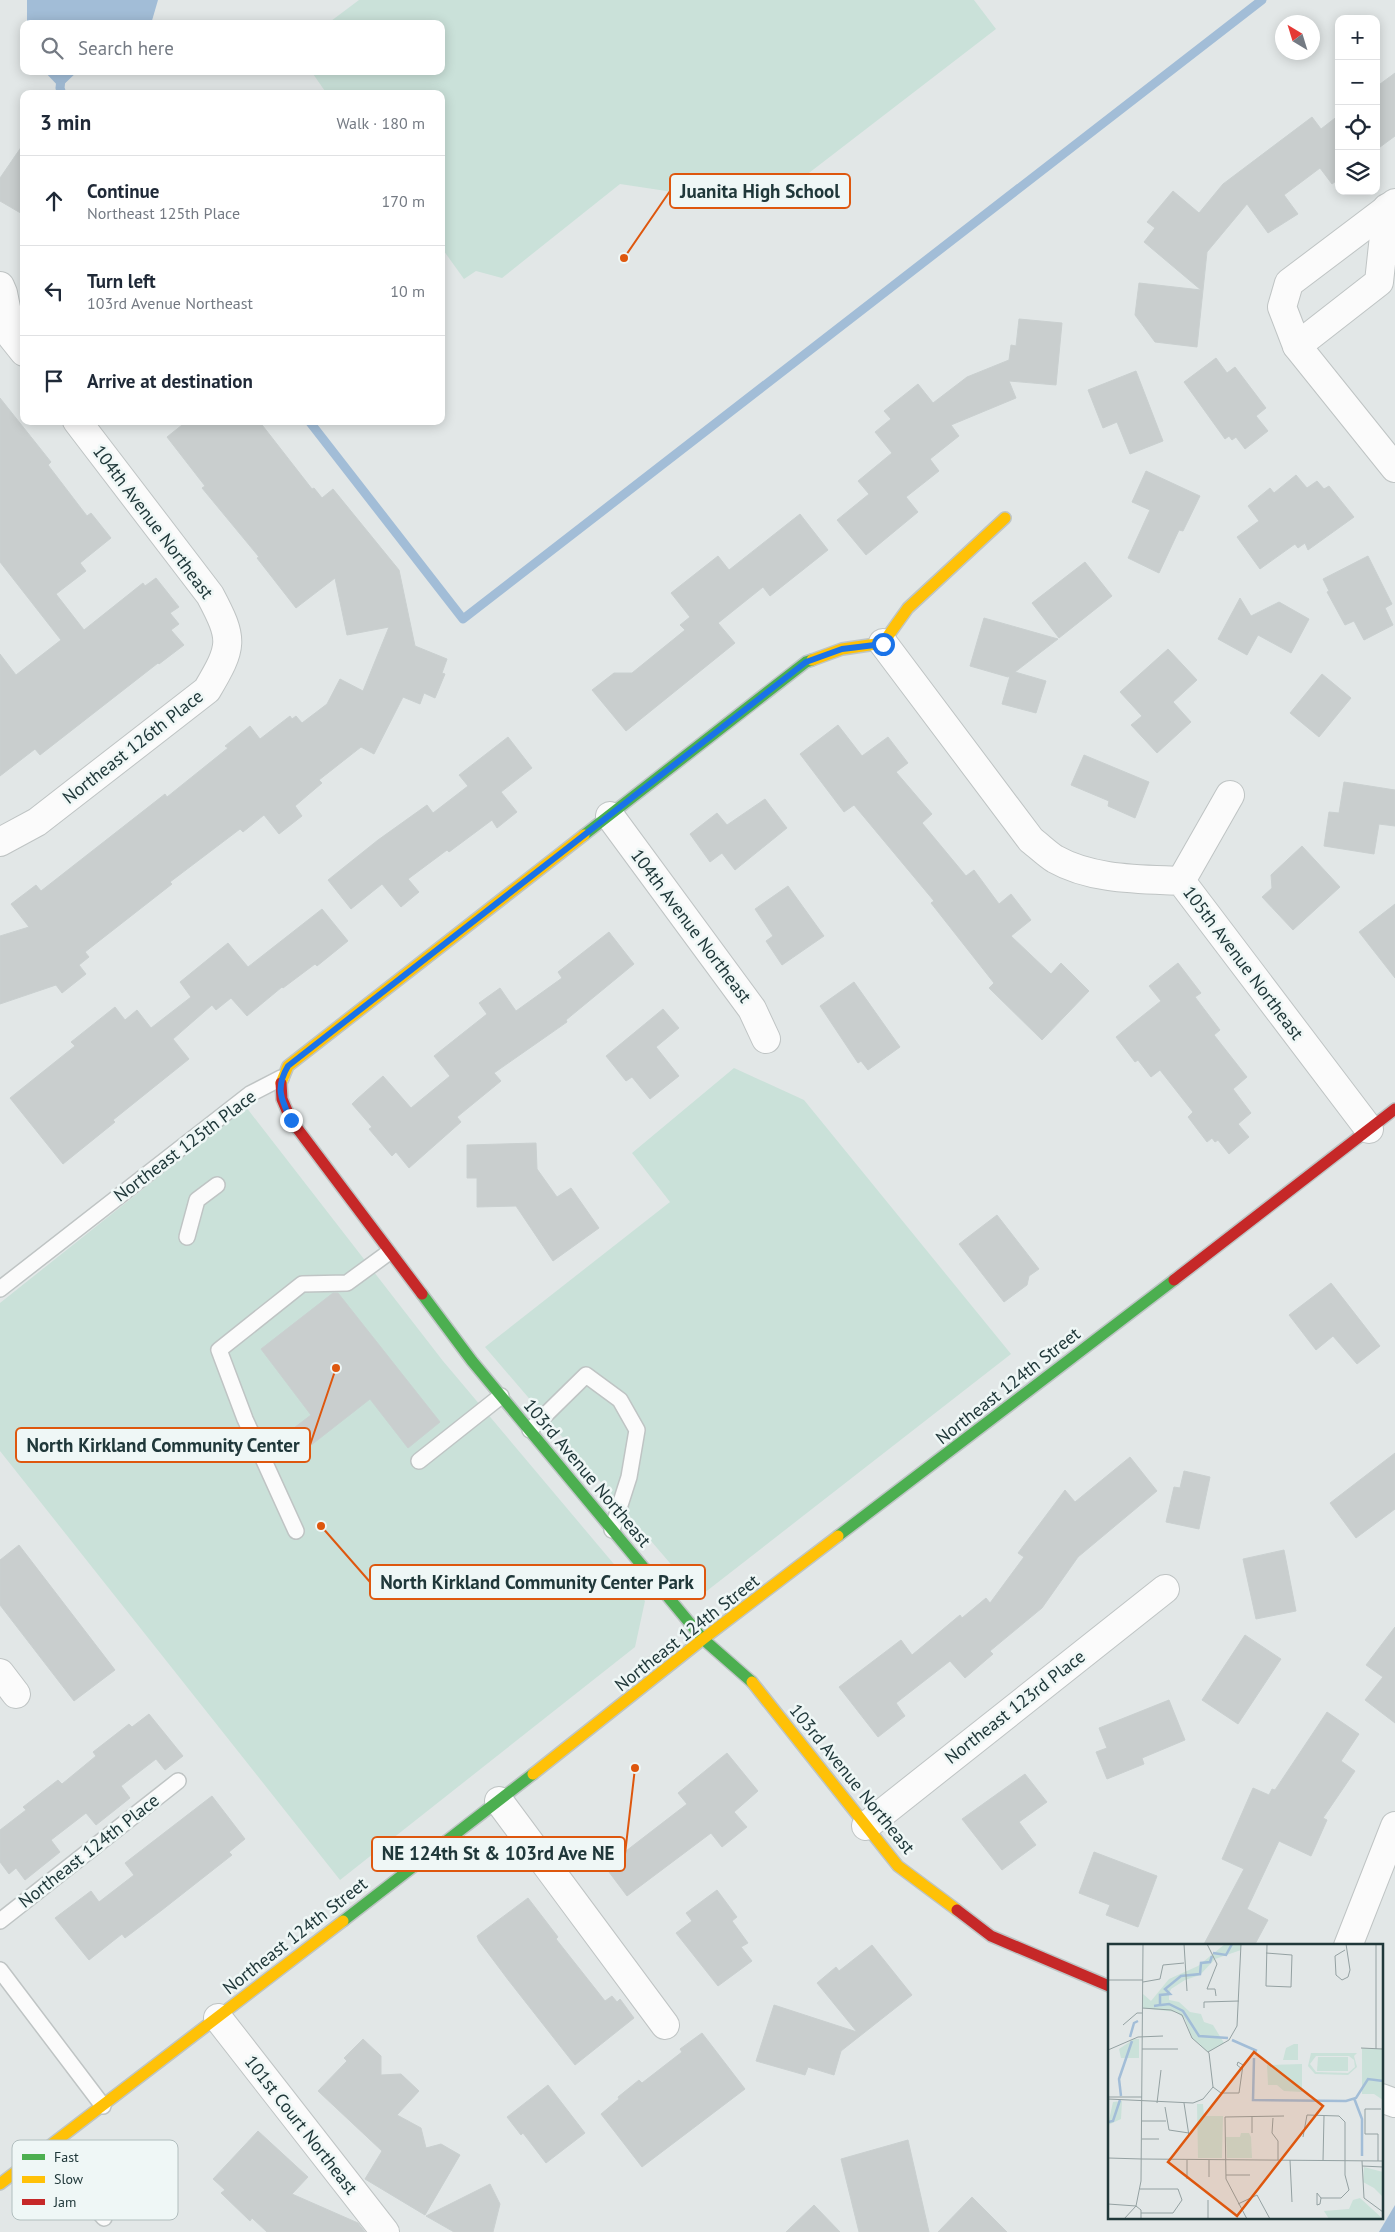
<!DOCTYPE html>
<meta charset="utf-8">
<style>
:root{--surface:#fff;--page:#f2f2f3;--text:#1f2937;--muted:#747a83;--line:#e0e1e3}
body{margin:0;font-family:"PT Sans",sans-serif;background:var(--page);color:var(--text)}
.controls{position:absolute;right:15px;top:15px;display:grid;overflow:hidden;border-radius:10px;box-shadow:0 2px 12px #0003}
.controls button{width:45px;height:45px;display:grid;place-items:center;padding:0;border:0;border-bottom:1px solid var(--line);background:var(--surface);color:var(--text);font:25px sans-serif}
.compass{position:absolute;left:1275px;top:15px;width:45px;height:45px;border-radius:50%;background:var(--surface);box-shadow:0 2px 12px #0003;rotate:322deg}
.stop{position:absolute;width:15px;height:15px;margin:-11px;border:4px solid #1a73e8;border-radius:50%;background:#fff}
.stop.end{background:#1a73e8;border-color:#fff;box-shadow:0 1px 5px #0008}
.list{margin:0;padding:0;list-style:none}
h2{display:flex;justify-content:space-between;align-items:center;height:65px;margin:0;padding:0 20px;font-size:21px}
h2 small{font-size:16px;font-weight:400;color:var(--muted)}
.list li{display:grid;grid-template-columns:32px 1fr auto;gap:15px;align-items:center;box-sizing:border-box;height:90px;padding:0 20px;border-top:1px solid var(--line)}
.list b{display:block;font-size:19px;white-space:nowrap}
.list p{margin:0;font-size:16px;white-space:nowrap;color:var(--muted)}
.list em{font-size:16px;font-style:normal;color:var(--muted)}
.icon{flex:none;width:28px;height:28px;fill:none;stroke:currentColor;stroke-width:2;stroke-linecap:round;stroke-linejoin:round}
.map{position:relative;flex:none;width:1395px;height:2232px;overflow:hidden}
.search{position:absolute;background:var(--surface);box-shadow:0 2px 12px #0003;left:20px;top:20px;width:425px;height:55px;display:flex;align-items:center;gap:12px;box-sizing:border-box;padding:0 18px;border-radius:10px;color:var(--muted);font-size:19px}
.panel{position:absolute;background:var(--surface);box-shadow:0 2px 12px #0003;left:20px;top:90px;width:425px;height:335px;border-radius:10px}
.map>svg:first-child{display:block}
.green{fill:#cae1d9}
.water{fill:#a2bdd7}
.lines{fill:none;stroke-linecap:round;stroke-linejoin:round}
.stream{stroke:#a2bdd7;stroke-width:9}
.building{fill:#c9cece;stroke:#cad0d0}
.lane-casing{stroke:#bfc4c4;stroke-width:18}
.street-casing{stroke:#bfc4c4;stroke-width:30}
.fast-casing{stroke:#bec5c5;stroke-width:14}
.slow-casing{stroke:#bec5c5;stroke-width:14}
.jam-casing{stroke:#bec5c5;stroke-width:14}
.lane{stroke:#fbfbfb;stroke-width:15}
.street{stroke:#fbfbfb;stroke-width:28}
.fast{stroke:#4caf50;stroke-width:11}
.slow{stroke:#ffc107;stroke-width:11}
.jam{stroke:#c62828;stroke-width:11}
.route{stroke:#1a73e8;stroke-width:6}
.labels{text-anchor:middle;stroke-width:5;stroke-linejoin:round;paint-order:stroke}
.street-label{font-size:18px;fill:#20383a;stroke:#eff7f6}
.inset-river{fill:none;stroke:#a2bdd7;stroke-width:2.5}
.inset-road{fill:none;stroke:#94a1a2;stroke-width:1}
.view{fill:#de570e;fill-opacity:0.15;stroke:#de570e;stroke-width:2.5}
.inset-edge{fill:none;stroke:#20383a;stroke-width:2.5}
.key{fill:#eff7f6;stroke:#b1bebe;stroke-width:1}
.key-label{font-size:14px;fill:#20383a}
.leader{fill:none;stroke:#de570e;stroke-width:2}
.callout-dot{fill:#de570e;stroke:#eff7f6;stroke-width:2}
.callout{fill:#eff7f6;stroke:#de570e;stroke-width:2}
.callout-label{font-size:19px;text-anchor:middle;font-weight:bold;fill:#20383a}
</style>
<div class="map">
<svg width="1395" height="2232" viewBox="0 0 1395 2232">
<rect width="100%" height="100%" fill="#e2e7e7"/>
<g class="green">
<path d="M359,0H974L996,29L766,206L620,184L502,278L476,271L464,279L441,247V94H327L311,71H441V24H327Z"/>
<path d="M734,1068L804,1100L1011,1354L699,1597L485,1347L670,1202L632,1153Z"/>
<path d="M246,1107L443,1361L645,1601L635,1647L340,1880L0,1451V1303Z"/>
</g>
<g class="water">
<path d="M27,0H158L151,24H27Z"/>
<path d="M44,71H78L60,88Z"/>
<path d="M1395,2205V2232H1379Z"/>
</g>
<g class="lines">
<g class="stream">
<path d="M62,71L60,88L62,94"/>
<path d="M309,421L463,619L1262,0"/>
</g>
</g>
<g class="building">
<path d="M1395,73V136L1376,150V87Z"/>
<path d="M1339,115V179L1332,184L1320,168L1284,195L1298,214L1268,233L1247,204L1207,252L1197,347L1155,342L1135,315L1139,283L1201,290L1144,242L1155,228L1147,222L1173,191L1199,213L1223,184L1312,117L1321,129Z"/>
<path d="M24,143V215L0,201V178Z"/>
<path d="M1019,319L1062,323L1056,385L1009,381L1016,398L951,425L959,436L930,459L939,471L906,497L918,512L866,555L837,520L869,494L858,481L892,453L875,432L891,419L884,411L918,384L933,403L967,377L1009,360L1011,345L1016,346Z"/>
<path d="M1216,358L1227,373L1235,367L1266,408L1256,416L1268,431L1245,449L1236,437L1232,440L1229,436L1225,439L1184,382Z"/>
<path d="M1136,371L1163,441L1130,454L1117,422L1103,428L1088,390Z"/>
<path d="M0,398L51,462L48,465L87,516L91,513L111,538L80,563L86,571L56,594L84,630L143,583L145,586L156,578L179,607L170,613L179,624L171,630L184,645L159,664L158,663L40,755L35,749L0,776V654L16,675L61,640L0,562Z"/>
<path d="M187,421H259L312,489L314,488L322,498L333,489L399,570L415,646L447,659L442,673L445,674L435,698L424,693L420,704L403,697L374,754L361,747L319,780L322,783L295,806L302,816L279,834L264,815L243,832L240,829L170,882L172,884L85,952L89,957L79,965L86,974L62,993L56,985L0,1004V936L29,927L11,904L36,885L41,891L165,794L167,797L228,748L225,746L250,726L260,739L290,716L292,719L296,716L302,723L327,704L340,679L363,691L389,627L347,635L335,578L296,608L257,558L259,557L202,488L205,486L167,437Z"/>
<path d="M1146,471L1200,496L1183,531L1179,530L1159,573L1128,558L1150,510L1132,502Z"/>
<path d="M1296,475L1307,488L1317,481L1324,489L1329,486L1354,517L1308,550L1305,543L1298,548L1295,544L1260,569L1237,537L1259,521L1248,506L1270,488L1274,493Z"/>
<path d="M800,514L828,550L770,596L763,587L718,623L735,643L626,731L592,690L614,673H632L685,630L680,625L690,617L671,593L718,556L729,570Z"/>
<path d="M1368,556L1392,604L1385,608L1393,625L1364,640L1354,621L1345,625L1327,592L1329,591L1323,579Z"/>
<path d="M1085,562L1112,596L1059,638L1032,603Z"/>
<path d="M1240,598L1251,616L1279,602L1309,619L1291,653L1258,635L1247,655L1218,639Z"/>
<path d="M984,618L1058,639L1015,672L1046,681L1036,713L1002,704L1010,676L1008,677L970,666Z"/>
<path d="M1168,649L1197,680L1173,702L1191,722L1157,753L1131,725L1142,716L1120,692Z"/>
<path d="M1322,674L1351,698L1319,737L1290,713Z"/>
<path d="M838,725L862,756L888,737L908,763L896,772L932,814L922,823L966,876L974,870L999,904L1011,894L1031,920L1011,936L1051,974L1061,963L1089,991L1042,1040L989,988L994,983L931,903L934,901L854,805L844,812L800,754Z"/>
<path d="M508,737L532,768L501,792L517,812L497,828L492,820L449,852L447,850L408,879L419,892L401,907L382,884L351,909L328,880L378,840L427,805L433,813L468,786L459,775Z"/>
<path d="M1084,755L1149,782L1135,818L1108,806L1109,801L1071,785Z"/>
<path d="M1344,782L1395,790V826L1379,824L1374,854L1324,846L1329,812L1339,813Z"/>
<path d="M765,799L787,828L735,870L722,853L710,862L690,834L717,813L727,825Z"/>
<path d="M1302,846L1340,887L1293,930L1262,897L1272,888L1271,875Z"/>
<path d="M788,886L824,936L782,965L766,941L773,936L755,909Z"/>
<path d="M1395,904V978L1359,932Z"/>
<path d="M322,909L348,941L317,966L315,964L283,988L282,987L247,1016L231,998L216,1010L212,1005L173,1039L189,1059L113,1120L115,1122L63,1164L10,1098L75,1046L71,1042L115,1007L125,1020L137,1010L151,1028L191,997L180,982L228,943L248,967Z"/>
<path d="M609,932L634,964L566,1020L567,1022L494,1073L501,1081L457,1117L461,1122L409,1168L396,1152L392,1156L369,1129L372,1127L352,1104L356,1100L383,1076L411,1108L450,1076L434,1056L487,1014L479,1003L500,988L516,1011L562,978L558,972Z"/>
<path d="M1178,963L1201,993L1195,997L1220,1030L1214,1035L1247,1077L1233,1089L1251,1113L1238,1124L1249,1137L1229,1154L1218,1140L1215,1142L1212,1138L1207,1142L1188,1117L1193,1112L1160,1070L1151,1077L1138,1060L1135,1062L1116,1037L1161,1001L1149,986Z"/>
<path d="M854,982L900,1047L868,1070L861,1061L858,1063L820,1006Z"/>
<path d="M663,1009L679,1028L656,1047L679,1076L650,1099L632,1077L626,1081L606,1056Z"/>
<path d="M536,1143L537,1169L557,1197L571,1188L599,1228L553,1261L516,1206L477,1207V1178H467V1145Z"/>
<path d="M997,1215L1039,1269L1029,1276L1027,1285L1004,1302L959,1244Z"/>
<path d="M1331,1283L1380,1346L1357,1364L1333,1336L1316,1350L1289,1315Z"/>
<path d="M333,1293H338L440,1422L408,1448L370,1399L301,1453L286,1434L311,1415L261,1349Z"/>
<path d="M1395,1453V1509L1356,1538L1330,1503Z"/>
<path d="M1130,1457L1157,1491L1078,1557L1042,1608L990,1651L993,1654L965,1678L950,1661L896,1703L905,1716L878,1737L839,1687L901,1640L912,1655L960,1615L962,1618L986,1598L990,1603L1024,1557L1018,1553L1065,1490L1075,1502Z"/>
<path d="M1184,1471L1210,1477L1199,1529L1166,1522L1174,1487L1180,1488Z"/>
<path d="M19,1545L115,1670L74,1701L0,1605V1560Z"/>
<path d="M1284,1550L1296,1611L1256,1619L1243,1559Z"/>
<path d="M1395,1627V1723L1365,1700L1383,1677L1366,1665Z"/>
<path d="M1245,1635L1281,1659L1238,1724L1202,1700Z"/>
<path d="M1169,1700L1185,1740L1142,1758L1144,1764L1107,1779L1096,1752L1107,1748L1099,1728Z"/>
<path d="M1327,1712L1359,1734L1341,1761L1355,1771L1323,1818L1327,1820L1311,1856L1279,1841L1247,1909L1268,1920L1254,1946H1203L1244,1869L1222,1859L1253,1788L1269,1795L1272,1789L1275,1790Z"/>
<path d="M149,1714L183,1756L165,1770L156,1759L121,1786L130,1798L96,1825L86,1813L51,1840L60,1852L25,1880L16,1868L9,1874L0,1862V1830L26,1810L23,1807L58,1780L62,1784L96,1756L93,1752L129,1724L132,1727Z"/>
<path d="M727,1753L758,1791L734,1812L747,1827L722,1847L711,1833L627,1896L597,1856L618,1840L626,1851L687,1804L678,1793Z"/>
<path d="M1025,1774L1047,1802L1019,1822L1036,1845L1002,1870L962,1819Z"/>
<path d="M212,1796L245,1839L229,1852L232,1855L162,1910L125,1938L122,1934L89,1960L55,1918L91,1891L99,1902L134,1875L125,1863Z"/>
<path d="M1094,1852L1157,1876L1138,1927L1106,1915L1110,1905L1079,1893Z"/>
<path d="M717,1890L737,1917L732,1921L748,1943L741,1947L752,1961L718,1986L676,1933L692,1921L686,1913Z"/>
<path d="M528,1898L558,1937L556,1939L605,2001L612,1996L617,2002L620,1999L634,2018L575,2065L509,1981L479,1941L477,1936Z"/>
<path d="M872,1945L912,1995L841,2051L834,2075L808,2067L805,2075L756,2061L774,2005L857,2032L817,1983L836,1967L839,1971Z"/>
<path d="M702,2033L745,2089L642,2167L601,2114L619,2099L618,2097L639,2080L642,2083L682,2052L680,2049Z"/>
<path d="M363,2039L381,2056V2075L401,2074L419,2091L397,2115L421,2128L426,2148L441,2144L460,2155L425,2215L365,2179L382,2151L318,2091L347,2061L344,2058Z"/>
<path d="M548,2085L585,2133L546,2163L523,2133L521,2135L507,2117Z"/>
<path d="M258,2131L308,2177L292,2194L358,2223L365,2232H267L252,2218L250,2221L221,2193L225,2190L213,2179Z"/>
<path d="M908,2140L929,2232H859L841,2159Z"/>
<path d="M490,2184L500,2204L493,2232H454L426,2216Z"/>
<path d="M972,2197L1007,2232H938Z"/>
<path d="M814,2205L840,2232H786Z"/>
</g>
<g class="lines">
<defs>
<g id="lane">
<path d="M187,1237L197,1200L217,1185"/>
<path d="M0,1289L250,1094L281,1078"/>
<path d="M530,1430L586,1375L620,1400L637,1430L629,1477L612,1530"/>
<path d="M419,1461L501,1396"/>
<path d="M296,1531L245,1419L219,1350L302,1284L347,1283L388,1253"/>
<path d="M0,1921L178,1781"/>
<path d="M0,1970L103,2106"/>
<path d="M45,2149L104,2218"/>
</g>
<g id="street">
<path d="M1395,203L1289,283L1282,307L1297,346L1395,468"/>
<path d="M0,286L3,293L12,337L24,352"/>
<path d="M1297,346L1379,282L1387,208"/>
<path d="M883,643L1031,840C1039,846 1047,854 1055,859C1092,880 1140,879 1181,881L1369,1129"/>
<path d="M610,816L752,1009L766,1039"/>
<path d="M0,842L37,822L207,690C233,646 234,640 210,595L77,421"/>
<path d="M1181,881L1230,795"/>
<path d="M0,1673L16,1694"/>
<path d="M499,1801L665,2025"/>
<path d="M866,1826L1165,1589"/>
<path d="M1348,1946L1395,1826"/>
<path d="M218,2018L385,2232"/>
<path d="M1381,2098L1395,2103"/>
</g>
<g id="fast">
<path d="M584,835L806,662L812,660"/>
<path d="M422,1294L472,1361L703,1639L752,1682"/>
<path d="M838,1536L1174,1280"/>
<path d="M343,1921L533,1774"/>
</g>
<g id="slow">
<path d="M812,660L842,649L883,643L908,608L1005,518"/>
<path d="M281,1083L288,1066L584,835"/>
<path d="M752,1682L898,1866L957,1910"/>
<path d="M533,1774L703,1639L838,1536"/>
<path d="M0,2184L343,1921"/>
</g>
<g id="jam">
<path d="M281,1083L282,1099L291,1120L422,1294"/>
<path d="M1174,1280L1395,1109"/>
<path d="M957,1910L991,1936L1109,1986"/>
</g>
</defs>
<use href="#lane" class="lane-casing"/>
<use href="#street" class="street-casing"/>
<use href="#fast" class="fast-casing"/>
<use href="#slow" class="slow-casing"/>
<use href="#jam" class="jam-casing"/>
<use href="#lane" class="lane"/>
<use href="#street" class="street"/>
<use href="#fast" class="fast"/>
<use href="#slow" class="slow"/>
<use href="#jam" class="jam"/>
</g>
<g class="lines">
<path class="route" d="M291,1120C281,1099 275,1088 288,1066L806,662L842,649L883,644"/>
</g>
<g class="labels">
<g class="street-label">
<text transform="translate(153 522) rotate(53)" y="6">104th Avenue Northeast</text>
<text transform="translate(133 747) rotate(-38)" y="6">Northeast 126th Place</text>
<text transform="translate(691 926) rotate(53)" y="6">104th Avenue Northeast</text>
<text transform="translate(1243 963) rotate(53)" y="6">105th Avenue Northeast</text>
<text transform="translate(185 1146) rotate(-37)" y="6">Northeast 125th Place</text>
<text transform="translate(1008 1386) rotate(-38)" y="6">Northeast 124th Street</text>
<text transform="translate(587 1473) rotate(50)" y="6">103rd Avenue Northeast</text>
<text transform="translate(687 1633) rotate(-38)" y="6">Northeast 124th Street</text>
<text transform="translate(1015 1707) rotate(-38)" y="6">Northeast 123rd Place</text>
<text transform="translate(852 1779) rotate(51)" y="6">103rd Avenue Northeast</text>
<text transform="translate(89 1851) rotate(-38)" y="6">Northeast 124th Place</text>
<text transform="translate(295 1936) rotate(-38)" y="6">Northeast 124th Street</text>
<text transform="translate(301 2125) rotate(52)" y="6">101st Court Northeast</text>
</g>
</g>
<g transform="translate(1108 1944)">
<rect width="275" height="275" fill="#e2e7e7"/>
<path d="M117,0H133V6L107,15L92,31L77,36L63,45L61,50V56L71,58L82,68L93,70L96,78L105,81L116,99L100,108L84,94L77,75L68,68L34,64L35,50L43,57L61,35L90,22ZM26,95H31V114H13L11,105ZM186,100H190V116H175L178,104ZM254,104L275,105V156L266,150H254ZM203,109H249L246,112L249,123L240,131L207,130L200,122ZM208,112H241L246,116L247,123L240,129L208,128L202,120ZM210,113H240V127H209ZM159,121L194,120V148L176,147L169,141H160ZM14,157L13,175L0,181L5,158ZM89,160H95L96,172H115L114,214H90ZM133,189H141L143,193L144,214H119L118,193H132ZM256,223L275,228V253L266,244L255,238ZM252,254L275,275H221L216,267L241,265L245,256Z" fill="#cae1d9" fill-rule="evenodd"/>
<path class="inset-river" d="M105,9L118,11L124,0M53,61L61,60L75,67L91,92L120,94M46,62L52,61V51L62,50L57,45L73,32L92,30L93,19L102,18L104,12M22,93L26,79L30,77M124,96L149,107M146,114L145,156L238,157L248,154L260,135L275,137M13,152L11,135L24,97M246,154L254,175V212M0,178L5,177L12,156"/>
<path class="inset-road" d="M76,0L79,47M99,0L109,20L99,45H107L108,52M268,0V105M237,6L227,12L228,31L234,36L240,33L242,26L238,0M158,9L184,11L183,43L158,42V41L159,0M0,36H35M35,38L52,35L55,21L76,19M34,64L63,66L74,71L84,94L101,109L105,143M96,64V58L131,57M15,81L29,69H34M253,104L275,105M34,105H70M0,106L30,93L55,92M100,108L121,96L129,82L133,0M105,143L113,149H131L135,121L130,118L129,121L134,125M0,153H34M0,155L85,159L95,155L105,143M49,159L53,126M76,159L81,192M57,163L61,186L81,189M165,174L164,189L170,197V216M34,177H58M144,189V172M195,193L199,171L231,172L237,178V231L241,246L233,254H213L209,249V261L212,260L213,254M34,195H51M0,214L34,215M34,215L275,217M79,216V235M182,216L184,258M215,217L216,172M254,217L256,254L275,268M270,217V190H257V165H273M254,222L275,223M118,231H142M101,233V216M32,245H70L74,256L65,269H33M100,256V275M0,260L28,262L33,266V275M130,260L149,251L162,275M16,275L28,262L33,237L35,0M139,275L118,235L117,173L176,172"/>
<path class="view" d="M146,108L215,162L129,272L60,218Z"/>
<rect width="275" height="275" class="inset-edge"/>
</g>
<rect x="12" y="2140" width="166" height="80" rx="8" class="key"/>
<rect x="22" y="2154" width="23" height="6" fill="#4caf50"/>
<rect x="22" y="2176" width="23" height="7" fill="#ffc107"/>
<rect x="22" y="2199" width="23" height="6" fill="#c62828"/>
<g class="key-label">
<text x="54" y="2162">Fast</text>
<text x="54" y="2184">Slow</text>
<text x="54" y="2207">Jam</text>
</g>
<path class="leader" d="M624 258L670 191M336 1368L310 1445M321 1526L370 1582M635 1768L625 1854"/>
<g class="callout-dot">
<circle cx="624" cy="258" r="5"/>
<circle cx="336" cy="1368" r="5"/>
<circle cx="321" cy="1526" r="5"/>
<circle cx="635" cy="1768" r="5"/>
</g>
<g class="callout">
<rect x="670" y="174" width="180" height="34" rx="5"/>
<rect x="16" y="1428" width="294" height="34" rx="5"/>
<rect x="370" y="1565" width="335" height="34" rx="5"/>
<rect x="372" y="1837" width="253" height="34" rx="5"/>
</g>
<g class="callout-label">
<text x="760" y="198">Juanita High School</text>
<text x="163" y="1452">North Kirkland Community Center</text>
<text x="537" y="1589">North Kirkland Community Center Park</text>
<text x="498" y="1860">NE 124th St &amp; 103rd Ave NE</text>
</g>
</svg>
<div class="controls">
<button>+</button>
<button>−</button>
<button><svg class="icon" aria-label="locate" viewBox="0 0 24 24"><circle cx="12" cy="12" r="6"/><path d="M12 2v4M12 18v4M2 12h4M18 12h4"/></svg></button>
<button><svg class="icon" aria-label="layers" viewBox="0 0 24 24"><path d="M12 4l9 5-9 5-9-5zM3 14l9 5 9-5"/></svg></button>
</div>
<svg class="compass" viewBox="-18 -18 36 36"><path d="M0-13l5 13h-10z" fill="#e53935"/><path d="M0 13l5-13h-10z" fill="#747a83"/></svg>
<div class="stop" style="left:883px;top:644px"></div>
<div class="stop end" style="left:291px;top:1120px"></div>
<div class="search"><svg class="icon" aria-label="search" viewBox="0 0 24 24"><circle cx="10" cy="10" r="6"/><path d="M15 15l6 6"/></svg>Search here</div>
<section class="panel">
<h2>3 min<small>Walk · 180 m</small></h2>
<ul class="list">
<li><svg class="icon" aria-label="ahead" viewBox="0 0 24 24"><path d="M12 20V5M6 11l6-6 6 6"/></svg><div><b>Continue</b><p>Northeast 125th Place</p></div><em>170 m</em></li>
<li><svg class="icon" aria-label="left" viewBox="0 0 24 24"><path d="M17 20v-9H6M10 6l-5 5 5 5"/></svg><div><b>Turn left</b><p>103rd Avenue Northeast</p></div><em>10 m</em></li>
<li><svg class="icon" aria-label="arrive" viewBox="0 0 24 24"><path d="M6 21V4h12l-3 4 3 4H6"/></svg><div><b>Arrive at destination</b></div></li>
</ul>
</section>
</div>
